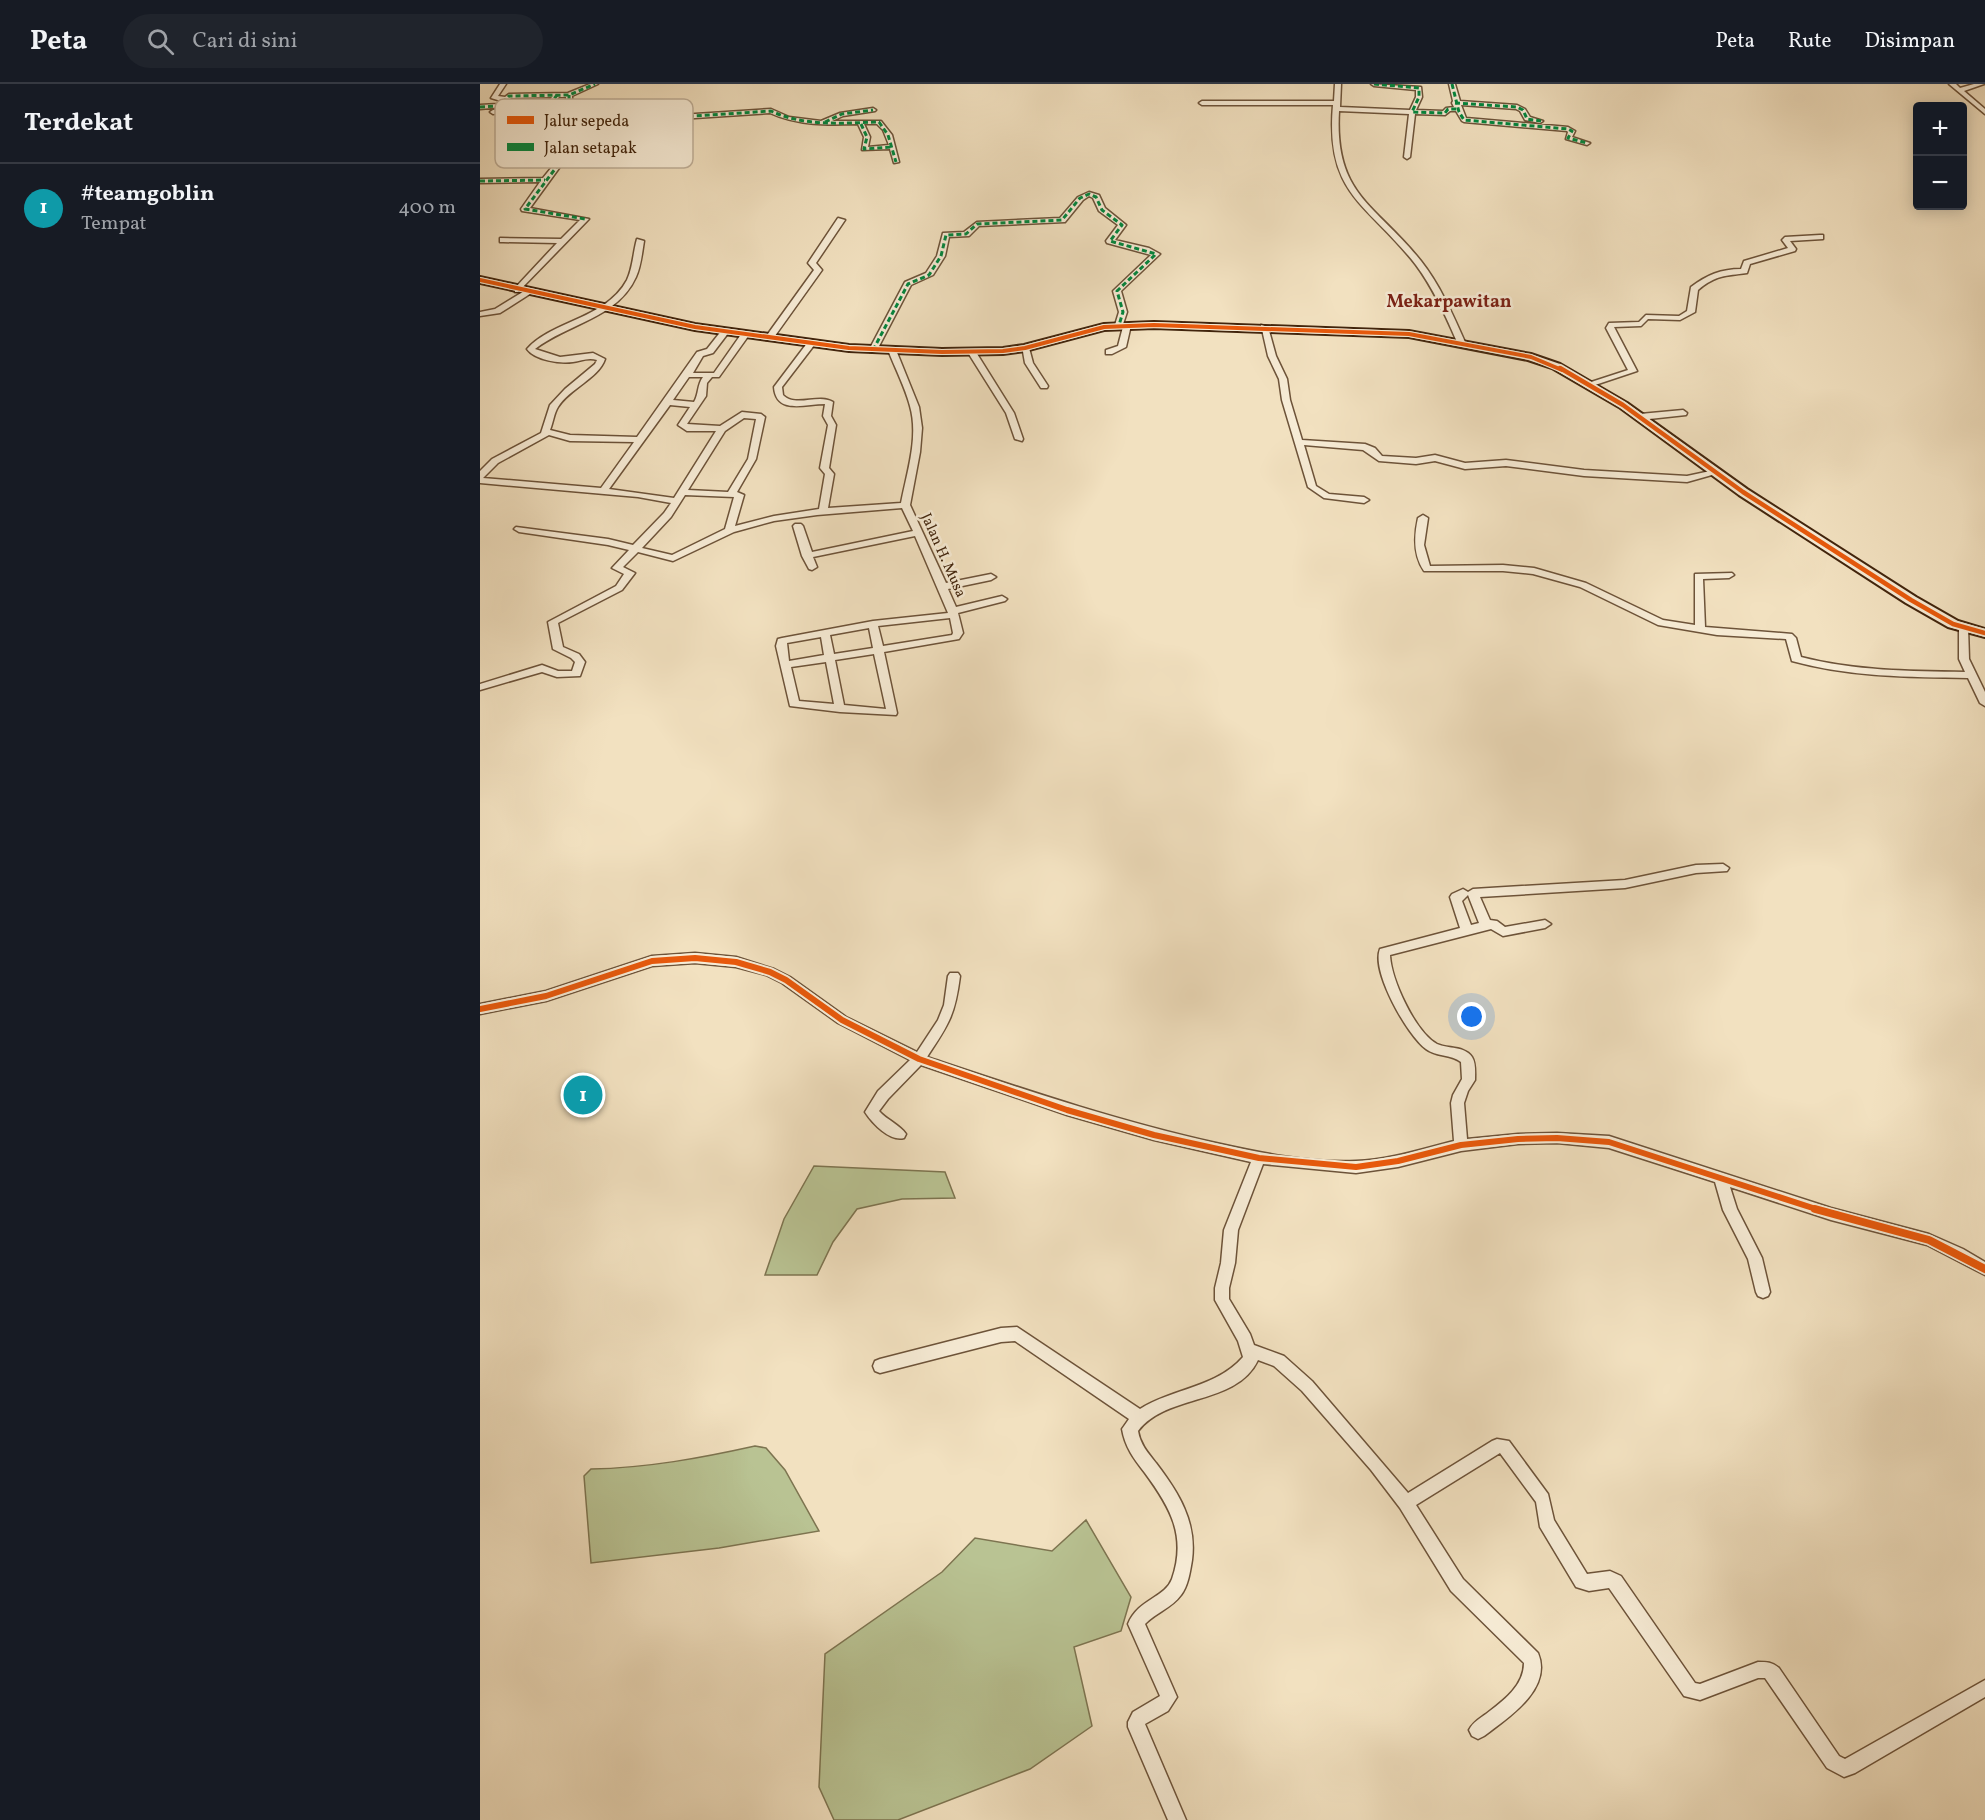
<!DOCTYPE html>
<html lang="id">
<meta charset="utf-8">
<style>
:root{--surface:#171b24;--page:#20242c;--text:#f1f3f6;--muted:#9ea1a6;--line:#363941;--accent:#7c3aed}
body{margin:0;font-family:Vollkorn,serif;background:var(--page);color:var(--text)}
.controls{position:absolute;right:18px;top:18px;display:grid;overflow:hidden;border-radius:6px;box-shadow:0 3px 15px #0003}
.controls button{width:54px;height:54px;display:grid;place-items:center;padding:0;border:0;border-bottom:2px solid var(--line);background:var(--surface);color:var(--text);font:30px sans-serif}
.you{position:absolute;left:992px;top:933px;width:21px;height:21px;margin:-15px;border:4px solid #fff;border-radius:50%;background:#1a73e8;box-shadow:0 0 0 9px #1a73e833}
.badge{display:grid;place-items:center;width:39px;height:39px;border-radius:50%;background:var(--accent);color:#fff;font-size:20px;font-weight:700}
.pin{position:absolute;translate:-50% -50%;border:3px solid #fff;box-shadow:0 2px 6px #0006}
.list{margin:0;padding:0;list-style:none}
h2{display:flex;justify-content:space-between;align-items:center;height:78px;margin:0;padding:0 24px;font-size:26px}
h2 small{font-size:20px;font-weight:400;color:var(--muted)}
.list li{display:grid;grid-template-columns:39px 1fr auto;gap:18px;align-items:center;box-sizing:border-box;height:90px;padding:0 24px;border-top:2px solid var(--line)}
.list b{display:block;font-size:22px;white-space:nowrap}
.list p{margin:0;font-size:20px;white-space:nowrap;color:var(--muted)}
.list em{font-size:20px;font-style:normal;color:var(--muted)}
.icon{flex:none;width:33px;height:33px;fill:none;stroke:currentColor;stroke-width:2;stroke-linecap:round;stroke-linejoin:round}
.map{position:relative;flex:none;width:1505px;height:1736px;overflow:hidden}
header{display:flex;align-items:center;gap:36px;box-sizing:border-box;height:84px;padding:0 30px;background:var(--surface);border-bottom:2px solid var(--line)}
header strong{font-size:28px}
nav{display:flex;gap:33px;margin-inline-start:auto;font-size:21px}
.search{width:420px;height:54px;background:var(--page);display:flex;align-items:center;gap:15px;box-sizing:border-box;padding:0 21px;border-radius:33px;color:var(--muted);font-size:22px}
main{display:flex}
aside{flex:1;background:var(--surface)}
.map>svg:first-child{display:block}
.green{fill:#b9c393;stroke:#7d7450;stroke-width:1.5}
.building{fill:#e7b18d;stroke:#41240c;stroke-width:1.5}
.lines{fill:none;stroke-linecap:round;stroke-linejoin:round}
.street-casing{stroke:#6d5339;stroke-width:3}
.secondary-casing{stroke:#41240c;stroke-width:4}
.street{fill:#f7ecd6;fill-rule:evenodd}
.secondary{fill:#f7ecd6;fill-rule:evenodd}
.quiet{stroke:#00873e;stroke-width:3;stroke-dasharray:5 3;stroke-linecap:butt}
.cycleway-far3-casing{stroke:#f7ecd6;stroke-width:6}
.cycleway-far2-casing{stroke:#f7ecd6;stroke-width:8}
.cycleway-far1-casing{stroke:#f7ecd6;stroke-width:10}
.cycleway-casing{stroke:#f7ecd6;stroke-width:11}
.cycleway-far3{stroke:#e8590c;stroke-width:4}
.cycleway-far2{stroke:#e8590c;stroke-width:4.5}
.cycleway-far1{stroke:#e8590c;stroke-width:6}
.cycleway{stroke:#e8590c;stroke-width:8}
.labels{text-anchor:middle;stroke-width:5;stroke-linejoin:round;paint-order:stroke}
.far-street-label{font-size:15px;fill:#41240c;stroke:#f7ecd6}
.far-quarter-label{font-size:18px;font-weight:bold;fill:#7a1f14;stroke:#f7ecd6}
.key{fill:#f7ecd6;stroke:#c0b099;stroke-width:1.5}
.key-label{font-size:16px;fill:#41240c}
</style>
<header>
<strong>Peta</strong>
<div class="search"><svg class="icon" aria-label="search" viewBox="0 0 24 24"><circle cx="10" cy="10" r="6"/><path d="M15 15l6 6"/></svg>Cari di sini</div>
<nav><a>Peta</a><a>Rute</a><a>Disimpan</a></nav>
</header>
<main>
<aside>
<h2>Terdekat<small></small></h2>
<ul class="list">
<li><span class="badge" style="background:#0f9aa8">1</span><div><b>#teamgoblin</b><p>Tempat</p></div><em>400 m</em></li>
</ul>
</aside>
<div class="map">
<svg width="1505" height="1736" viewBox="0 0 1505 1736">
<rect width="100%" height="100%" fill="#f2e1c0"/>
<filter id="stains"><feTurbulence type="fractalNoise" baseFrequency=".00333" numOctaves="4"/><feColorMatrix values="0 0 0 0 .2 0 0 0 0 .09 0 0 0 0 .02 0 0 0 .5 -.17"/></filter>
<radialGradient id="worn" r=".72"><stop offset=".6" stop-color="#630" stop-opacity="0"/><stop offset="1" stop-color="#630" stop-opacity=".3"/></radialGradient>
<g class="green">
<path d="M334,1082L465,1088L475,1114L422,1115L377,1125L353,1158L337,1191H285L304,1135Z"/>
<path d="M275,1362L286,1364L305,1386L339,1447L239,1464L111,1479L104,1392L111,1385C167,1384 221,1374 275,1362Z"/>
<path d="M606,1436L651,1513L641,1547L594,1563L612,1642L550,1685L418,1736H354L339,1703L345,1570L462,1488L495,1454L572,1467Z"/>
</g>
<path class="building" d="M101,1003L114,1010L106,1019L91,1012Z"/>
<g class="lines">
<defs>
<g id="street">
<path d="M20,0H26L18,12L25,13L29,10L88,9L110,0H118L92,12L93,38L291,25L309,33L341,37L360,29L393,24L396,26L395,27L363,32L352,37H401L412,51L419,78L414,79L410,65L382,66L384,53L378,40C348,41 318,42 290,29L93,42V59L90,69L50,124L109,135L38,208H35V204L77,159L23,158H20V154L81,155L100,136L42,127L41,125L60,98L0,99V95L63,94C84,68 86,70 86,36H46L49,27L13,30L10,28L13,26L66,21L72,13L31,14L22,23L0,25V21L18,20L21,17L11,14ZM79,13H86V32L52,33L56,26L70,24ZM384,40H397L403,46L409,61L388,63L390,53Z"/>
<path d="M855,0H861L860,23L930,26L936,13V6L894,2L891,0L941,3L942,13L936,26L963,27L966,24L974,23L972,19L973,17L969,0H975L980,17L1037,21L1045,25L1050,33L1063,37L1060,39L1045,36L1040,27L1036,25L981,21L986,34L1088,43L1095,47L1092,53L1110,59L1107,61L1086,55L1088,48L1087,47L984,38L982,37L976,27H970L965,31L935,30L930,73L927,75L924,73L929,30L859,27C854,112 896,120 941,177C960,201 973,231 985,258L984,260L977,258C966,232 953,204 936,181C888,119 845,112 853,21H722L719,19L722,17H854Z"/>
<path d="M1469,0H1476L1480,4L1494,0H1504L1484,7L1505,25V30Z"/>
<path d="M609,108L619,111L625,124L646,141L635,156L669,164L680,170L641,207L647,228L642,243L635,241L639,228L633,207L671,171L627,159L626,157L638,141L619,127L613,114L609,112L603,116L585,138L499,142L489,152L469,153L465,172L453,191L431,201L397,266L390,268L389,266L425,198L446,189L457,172L463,149L484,148L497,138L580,134L598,113Z"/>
<path d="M358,134L365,136L336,179L342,186L292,256H286L285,254L334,186L328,179Z"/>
<path d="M1340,151H1343V155L1310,157L1316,165L1315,167L1270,180L1267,189C1245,192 1236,191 1218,206L1215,228L1200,236L1168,235L1161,242L1134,243L1157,287L1112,302L1105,300L1148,286L1126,244L1129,239L1159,238L1166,231L1199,232L1207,227L1211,203C1227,191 1241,185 1261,185L1264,177L1308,164L1302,156L1305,153Z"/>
<path d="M157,155L164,157C162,169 161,182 156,193C138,234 87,240 55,265L80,273L113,269L125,275C119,294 89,305 78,323C74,329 73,339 70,346L90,351L157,353L217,268L227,265L242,246H248L249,248L233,269L223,272L213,289H234L262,249H268L269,251L239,293H232L227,299L226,312L207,340L240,342L262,328L281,330L285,333L276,375L257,408L264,411L255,442L294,432L339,425L345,390L340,384L348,341L343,332L345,320C325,320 296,331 294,303L328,258H331L335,260L302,303L303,311C316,324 338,309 353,318L351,332L356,341L349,384L354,390L348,424L421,419C427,388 439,353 430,322C425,303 415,284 408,266L412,264L416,266L439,323L442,344L440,368L430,421L466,499L511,490L516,493L511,496L468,505L476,523L522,512L527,515L525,517L478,529L483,549L479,555L404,568L417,629L416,631L360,628L310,622L296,562L298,555L302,554L393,537L468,529L435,452L333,473L337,483L332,486L329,485L322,472L313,442L315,440H321L323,442L332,468L433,447L422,424L337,431L294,437L254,448L193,477L158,468L143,483L155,489L142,506L78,539L83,563L99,570L105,578L100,592L77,593L62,588L0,606V600L62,581L78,587H92L95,578L91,574L73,565L68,538L136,502L144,490L132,484L149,466L128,461L39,448L34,445L36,443L128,455L153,461L184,429L191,419L158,413L0,399V387L12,375L61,349L70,321L85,305L115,280L117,276C108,273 101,277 93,278C80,280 55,276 47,265C73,236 126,235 147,196C153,183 153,169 157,155ZM209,293H223C217,301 219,310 214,318L193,316ZM190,321L210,323L198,341L207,347H236L194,414L129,405ZM264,334L276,335L268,375L248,408L208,406L245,347ZM69,351L90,357L154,358L121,404L3,394L18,379ZM205,411L254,413L245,445L192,471L162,464L191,433ZM470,534L473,549L472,551L403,562L398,542ZM389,544L393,564L354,570L350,551ZM341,553L344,571L309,577L307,559ZM394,570L406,625L364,621L355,576ZM346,578L354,620L319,617L311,583Z"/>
<path d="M46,206L53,208L20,229L0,232V228L15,225Z"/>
<path d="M644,239L651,241L646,263L632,270H626V266L638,262Z"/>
<path d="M781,241L788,243L796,272L807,295L810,316L822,356L885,360L895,364L902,372L936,374L955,371L985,379L1026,376L1104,386L1207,392L1235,386L1239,389L1207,398L1104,392L1026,382L985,385L955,377L936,380L899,377L883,366L824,361L836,402L849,410L884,413L889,416L884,419L844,414L828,403L802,316L799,295L788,272Z"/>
<path d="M542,262L549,264L553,279L568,302L567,304H561L545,279Z"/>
<path d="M488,265H494L534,329L543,355L542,357L535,355L526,329L487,267Z"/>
<path d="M1203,326L1207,329L1206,331L1160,336L1156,333L1160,330Z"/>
<path d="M943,431L948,434L944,461L950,482L1023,481L1054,484L1106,499L1183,536L1215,541V490L1252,489L1254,491L1249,494L1223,495L1225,543L1312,550L1316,554L1321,573C1375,587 1430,587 1485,588L1479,575V545L1484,542L1488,543L1489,575L1505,608V622L1500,619L1488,594C1428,593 1370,593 1312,577L1306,555L1237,551L1178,541L1100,503L1053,490L1023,487H944C933,471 934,452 938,434Z"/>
<path d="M1243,780L1249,784L1247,787L1216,789L1145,804L1000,813L1010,836L1017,837L1025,843L1065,836L1071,840L1065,844L1023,852L1011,845L910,871C911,895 935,948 957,960C968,965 985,962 992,973C996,979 995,989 995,996L988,1007L984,1019L987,1055L1038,1050L1077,1049L1129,1052L1351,1124L1449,1150L1483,1165L1505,1178V1191L1447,1161L1351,1136L1250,1103L1257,1125L1282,1174L1290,1208L1288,1212L1283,1214L1278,1212L1276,1208L1268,1175L1243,1126L1235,1098L1129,1064L1077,1059L1038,1060L981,1067L918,1083L876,1089L783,1080L758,1146L755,1179L749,1204V1215L770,1250L774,1261L804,1272L832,1297L928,1409L1012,1357L1017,1355L1029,1357L1068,1410L1074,1436L1107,1490L1130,1487L1141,1492L1215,1599L1220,1600L1278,1578C1287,1578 1292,1578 1299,1584L1359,1672L1365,1675L1505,1596V1613L1375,1689L1364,1693L1347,1684L1285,1594H1278L1220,1616L1204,1612L1129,1504L1109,1507L1096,1503L1060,1443L1056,1418L1020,1369L936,1421L983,1495L1058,1569C1073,1605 1028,1634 1004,1652L998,1655L992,1652L989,1646C993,1638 999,1635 1006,1630C1023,1617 1044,1602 1044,1579L971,1507L920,1424L891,1386L822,1307L794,1282L778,1276C756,1322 687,1309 658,1347C660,1360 668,1369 676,1379C698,1408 717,1437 712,1476C710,1488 708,1502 701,1511C692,1524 675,1529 665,1540L697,1613L688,1627L665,1640L706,1736H688L648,1643V1638L653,1628L680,1612L648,1540C658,1515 685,1514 692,1495C707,1452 690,1423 665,1389C654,1375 645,1363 642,1345L649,1335L535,1257L521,1258L400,1289L395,1287L393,1282L395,1277L400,1275L521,1244L537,1243L660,1325C693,1304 736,1304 763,1273L758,1257L735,1216V1204L741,1179L744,1146L771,1078L674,1056L587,1031L441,981L408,1015L399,1027C407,1036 420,1041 426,1050L424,1054C410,1058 392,1039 385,1028L398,1007L430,976L358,939L302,899L286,891L256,883L215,879L172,882L66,917L0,930V920L66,907L172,872L215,869L256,873L294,885L310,893L366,933L437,968L458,936L464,921L468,892L470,889H478L480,892C475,931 469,940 447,973C543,1005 637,1037 736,1059C781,1069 829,1079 876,1077C909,1076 942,1065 974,1057L971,1019L973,1011L982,995L981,978C971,970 956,973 946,965C927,951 891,887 900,865L980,844L970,813L972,810L983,805L988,808L993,805L1145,796L1216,781ZM988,811L999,839L991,841L982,817Z"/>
</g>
<path id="secondary" d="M0,193L215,240L369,261L462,265L523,264L544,261L624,240L674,238L929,247L1051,270L1080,280L1147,319L1267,405L1436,513L1478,537L1505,545V553L1468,543L1426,519L1259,411L1139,323L1072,284L1048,276L929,253L674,244L624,246L545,267L523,270L462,271L369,267L215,246L0,199Z"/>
</defs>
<use href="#street" class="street-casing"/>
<use href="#secondary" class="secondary-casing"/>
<use href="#street" class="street"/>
<use href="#secondary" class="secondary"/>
<g class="quiet">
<path d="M894,0L939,4V13L932,28L965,29L968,25H979"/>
<path d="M972,0L979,28L984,36L1088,45L1092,47L1088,54L1107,59"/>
<path d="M89,11L90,59L87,69L45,125L105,135"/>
<path d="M975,19L1037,23L1043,26L1047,35L1061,37"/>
<path d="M0,23L20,22L29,12L89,11L115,0"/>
<path d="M53,25L48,35L89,34"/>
<path d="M15,28L68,23L77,11"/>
<path d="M345,38L362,30L393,26"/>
<path d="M89,40L291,27C325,43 363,39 399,38L408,51L416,78"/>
<path d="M381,40L387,53L384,65L412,63"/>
<path d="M0,97L65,96"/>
<path d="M393,266L428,200L449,191L461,172L466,151L486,150L497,140L582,136L600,114L609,110L616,113L622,126L642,141L630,157L676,170L637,207L643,228L639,241"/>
</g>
<defs>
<path id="cycleway-far3" d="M0,196L215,243L369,264L462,268L523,267L545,264L624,243L674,241L929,250L1051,273L1082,286"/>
<path id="cycleway-far2" d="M1080,284L1143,321L1263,408L1431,516L1473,540L1505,549"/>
<path id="cycleway-far1" d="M0,925L66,912L172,877L215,874L256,878L290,888L306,896L362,936L439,975L587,1026L674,1051L779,1074L876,1083L918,1077L981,1061L1038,1055L1077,1054L1129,1058L1339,1126"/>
<path id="cycleway" d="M1335,1125L1449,1156L1505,1185"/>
</defs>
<use href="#cycleway-far3" class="cycleway-far3-casing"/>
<use href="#cycleway-far2" class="cycleway-far2-casing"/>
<use href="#cycleway-far1" class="cycleway-far1-casing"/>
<use href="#cycleway" class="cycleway-casing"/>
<use href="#cycleway-far3" class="cycleway-far3"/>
<use href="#cycleway-far2" class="cycleway-far2"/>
<use href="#cycleway-far1" class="cycleway-far1"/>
<use href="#cycleway" class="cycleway"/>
</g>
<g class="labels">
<g class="far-street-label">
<text transform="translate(464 471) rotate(66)" y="5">Jalan H. Musa</text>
</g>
<g class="far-quarter-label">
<text x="969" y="223">Mekarpawitan</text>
</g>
</g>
<rect x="15" y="15" width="198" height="69" rx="9" class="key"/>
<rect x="27" y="32" width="27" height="8" fill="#e8590c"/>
<rect x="27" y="59" width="27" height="8" fill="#00873e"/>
<g class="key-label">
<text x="64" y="42">Jalur sepeda</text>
<text x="64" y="69">Jalan setapak</text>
</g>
<rect width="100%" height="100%" filter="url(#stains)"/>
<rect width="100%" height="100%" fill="url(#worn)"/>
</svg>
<div class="controls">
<button>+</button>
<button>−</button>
</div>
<div class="you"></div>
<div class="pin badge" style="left:103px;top:1011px;background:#0f9aa8">1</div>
</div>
</main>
